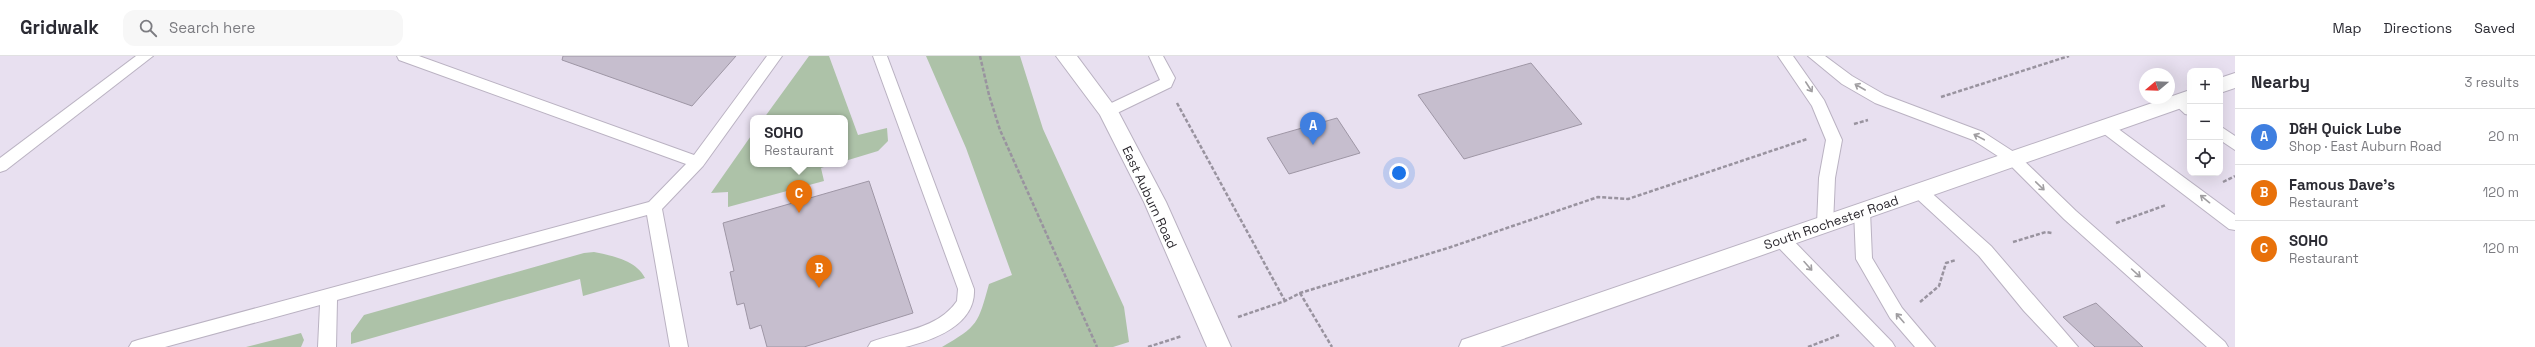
<!DOCTYPE html>
<meta charset="utf-8">
<style>
:root{--surface:#fff;--page:#f7f7f7;--text:#2b2b33;--muted:#7c7c81;--line:#e1e1e2;--accent:#0f766e}
body{margin:0;font-family:"Space Grotesk",sans-serif;background:var(--page);color:var(--text)}
.controls{position:absolute;right:12px;top:12px;display:grid;overflow:hidden;border-radius:8px;box-shadow:0 4px 16px #0002}
.controls button{width:36px;height:36px;display:grid;place-items:center;padding:0;border:0;border-bottom:1px solid var(--line);background:var(--surface);color:var(--text);font:20px sans-serif}
.compass{position:absolute;left:2139px;top:12px;width:36px;height:36px;border-radius:50%;background:var(--surface);box-shadow:0 4px 16px #0002;rotate:251deg}
.you{position:absolute;left:1399px;top:117px;width:14px;height:14px;margin:-10px;border:3px solid #fff;border-radius:50%;background:#1a73e8;box-shadow:0 0 0 6px #1a73e833}
.badge{display:grid;place-items:center;width:26px;height:26px;border-radius:50%;background:var(--accent);color:#fff;font-size:13px;font-weight:700}
.pin{position:absolute;translate:-50% -33px;filter:drop-shadow(0 1px 2px #0008)}
.pin::after{content:'';position:absolute;top:21px;width:14px;height:12px;background:inherit;clip-path:polygon(0 0,100% 0,50% 100%)}
.popup{position:absolute;left:750px;top:59px;width:98px;height:52px;box-sizing:border-box;display:grid;place-content:center;border-radius:8px;background:var(--surface);filter:drop-shadow(0 1px 3px #0005);font-size:13px;white-space:nowrap;color:var(--muted)}
.popup b{font-size:15px;color:var(--text)}
.popup::after{content:'';position:absolute;left:50%;top:100%;margin-left:-8px;border:8px solid transparent;border-top-color:var(--surface)}
.list{margin:0;padding:0;list-style:none}
h2{display:flex;justify-content:space-between;align-items:center;height:52px;margin:0;padding:0 16px;font-size:17px}
h2 small{font-size:13px;font-weight:400;color:var(--muted)}
.list li{display:grid;grid-template-columns:26px 1fr auto;gap:12px;align-items:center;box-sizing:border-box;height:56px;padding:0 16px;border-top:1px solid var(--line)}
.list b{display:block;font-size:15px;white-space:nowrap}
.list p{margin:0;font-size:13px;white-space:nowrap;color:var(--muted)}
.list em{font-size:13px;font-style:normal;color:var(--muted)}
.icon{flex:none;width:22px;height:22px;fill:none;stroke:currentColor;stroke-width:2;stroke-linecap:round;stroke-linejoin:round}
.map{position:relative;flex:none;width:2235px;height:291px;overflow:hidden}
header{display:flex;align-items:center;gap:24px;box-sizing:border-box;height:56px;padding:0 20px;background:var(--surface);border-bottom:1px solid var(--line)}
header strong{font-size:19px}
nav{display:flex;gap:22px;margin-inline-start:auto;font-size:14px}
.search{width:280px;height:36px;background:var(--page);display:flex;align-items:center;gap:10px;box-sizing:border-box;padding:0 14px;border-radius:12px;color:var(--muted);font-size:15px}
main{display:flex}
aside{flex:1;background:var(--surface)}
.map>svg:first-child{display:block}
.green{fill:#adc2a8}
.building{fill:#c6bece;stroke:#9e96a5}
.lines{fill:none;stroke-linecap:round;stroke-linejoin:round}
.service-casing{stroke:#bab2c2;stroke-width:2}
.secondary-casing{stroke:#bab2c2;stroke-width:2}
.primary-casing{stroke:#bab2c2;stroke-width:2}
.path{stroke:#99939f;stroke-width:2.5;stroke-dasharray:4 2;stroke-linecap:butt}
.service{fill:#fff;fill-rule:evenodd}
.secondary{fill:#fff;fill-rule:evenodd}
.primary{fill:#fff;fill-rule:evenodd}
.oneway{stroke:#a09ea1}
.labels{text-anchor:middle;stroke-width:3.5;stroke-linejoin:round;paint-order:stroke}
.street-label{font-size:13px;fill:#2b282e;stroke:#fff}
</style>
<header>
<strong>Gridwalk</strong>
<div class="search"><svg class="icon" aria-label="search" viewBox="0 0 24 24"><circle cx="10" cy="10" r="6"/><path d="M15 15l6 6"/></svg>Search here</div>
<nav><a>Map</a><a>Directions</a><a>Saved</a></nav>
</header>
<main>
<div class="map">
<svg width="2235" height="291" viewBox="0 0 2235 291">
<rect width="100%" height="100%" fill="#e8e0f0"/>
<g class="green">
<path d="M809,0H829L858,79L887,72L888,85L878,95L845,105V62H764Z"/>
<path d="M926,0H1020L1043,73L1124,251L1129,286L1113,291H942C978,270 978,268 989,228L1012,219L966,92Z"/>
<path d="M753,77V108H833L821,112L824,125L728,151V136L711,137Z"/>
<path d="M594,196C613,200 636,204 645,222L583,240L580,223L351,288V277L364,259L584,197Z"/>
<path d="M301,277L304,284L301,291H246Z"/>
</g>
<g class="building">
<path d="M563,0H736L692,50L562,4Z"/>
<path d="M1531,7L1582,68L1464,103L1418,39Z"/>
<path d="M1337,62L1360,97L1289,118L1267,82Z"/>
<path d="M869,125L913,257L804,291H767L761,269L750,273L744,247L737,249L730,216L734,215L723,167Z"/>
<path d="M2096,247L2143,291H2095L2063,261Z"/>
</g>
<g class="lines">
<defs>
<g id="service">
<path d="M136,0H153L6,114L0,116V102Z"/>
<path d="M397,0H419L694,99L767,0H782L703,110L662,153L688,291H670L647,159L337,244L336,291H318L320,249L165,291H129L132,286L138,284L649,146L686,108L399,4Z"/>
<path d="M873,0H887L974,233C976,268 935,284 905,291C894,291 880,291 868,291L871,286C900,275 938,273 957,245L958,233Z"/>
<path d="M1149,0H1163L1175,22L1171,31L1113,59H1103L1100,55L1103,51L1160,24Z"/>
<path d="M1778,0H1793L1824,44L1842,84L1835,122L1833,168L1831,173L1825,174L1819,173L1817,168L1819,122L1826,84L1812,50Z"/>
<path d="M1808,0H1825L1852,20L1885,39L1983,76L2017,98L2076,155L2225,286L2228,291H2207L2064,163L2007,106L1973,84L1875,47L1842,28Z"/>
<path d="M2178,40L2190,46V59L2185,58L2171,45L2173,41Z"/>
<path d="M2104,64L2109,66L2235,159V174L2229,173L2099,74L2096,70L2099,66Z"/>
<path d="M2220,70L2235,80V94L2220,84Z"/>
<path d="M1920,130L1926,132L1991,190L2078,291H2058L2024,255L1979,200L1914,140L1912,136L1914,132Z"/>
<path d="M1862,149L1868,151L1870,155L1872,202L1902,252L1935,291H1915L1890,262L1856,203L1854,155L1856,151Z"/>
<path d="M1781,176L1787,178L1892,286L1895,291H1875L1775,188L1773,183L1775,178Z"/>
</g>
<path id="secondary" d="M1056,0H1077L1118,55L1166,146L1231,291H1207L1144,146L1100,59Z"/>
<g id="primary">
<path d="M2235,17V32L2220,37V22Z"/>
<path d="M2190,34V49L1500,291H1459L1462,284L1471,281Z"/>
</g>
</defs>
<use href="#service" class="service-casing"/>
<use href="#secondary" class="secondary-casing"/>
<use href="#primary" class="primary-casing"/>
<g class="path">
<path d="M980,0L989,39L1000,74L1097,291"/>
<path d="M1941,41L2069,0"/>
<path d="M1177,47L1285,245"/>
<path d="M1854,68L1868,64"/>
<path d="M2223,126L2235,120"/>
<path d="M2116,167L2166,149"/>
<path d="M2013,186L2046,176L2052,177"/>
<path d="M1300,237L1332,291"/>
<path d="M1920,246L1939,230L1946,207L1956,204"/>
<path d="M1238,261L1285,245L1300,237L1448,192L1598,141L1628,143L1807,83"/>
<path d="M1148,291L1182,280"/>
<path d="M1808,291L1839,279"/>
</g>
<use href="#service" class="service"/>
<use href="#secondary" class="secondary"/>
<use href="#primary" class="primary"/>
</g>
<defs><path id="oneway-shaft" d="M-6 0H5M1.5-3L5.5 0L1.5 3" fill="none" stroke-width="1.6" stroke-linecap="round" stroke-linejoin="round"/></defs>
<g class="oneway">
<use href="#oneway-shaft" transform="translate(1809 31) rotate(57)"/>
<use href="#oneway-shaft" transform="translate(1860 31) rotate(-150)"/>
<use href="#oneway-shaft" transform="translate(1979 81) rotate(-152)"/>
<use href="#oneway-shaft" transform="translate(2040 130) rotate(44)"/>
<use href="#oneway-shaft" transform="translate(2205 143) rotate(-141)"/>
<use href="#oneway-shaft" transform="translate(1808 210) rotate(48)"/>
<use href="#oneway-shaft" transform="translate(2136 217) rotate(42)"/>
<use href="#oneway-shaft" transform="translate(1900 262) rotate(-131)"/>
</g>
<g class="labels">
<g class="street-label">
<text transform="translate(1150 141) rotate(65)" y="5">East Auburn Road</text>
<text transform="translate(1831 166) rotate(-19)" y="5">South Rochester Road</text>
</g>
</g>
</svg>
<div class="controls">
<button>+</button>
<button>−</button>
<button><svg class="icon" aria-label="locate" viewBox="0 0 24 24"><circle cx="12" cy="12" r="6"/><path d="M12 2v4M12 18v4M2 12h4M18 12h4"/></svg></button>
</div>
<svg class="compass" viewBox="-18 -18 36 36"><path d="M0-13l5 13h-10z" fill="#e53935"/><path d="M0 13l5-13h-10z" fill="#7c7c81"/></svg>
<div class="you"></div>
<div class="pin badge" style="left:1313px;top:89px;background:#3f7fe0">A</div>
<div class="pin badge" style="left:819px;top:232px;background:#e8710a">B</div>
<div class="pin badge" style="left:799px;top:157px;background:#e8710a">C</div>
<div class="popup"><b>SOHO</b>Restaurant</div>
</div>
<aside>
<h2>Nearby<small>3 results</small></h2>
<ul class="list">
<li><span class="badge" style="background:#3f7fe0">A</span><div><b>D&amp;H Quick Lube</b><p>Shop · East Auburn Road</p></div><em>20 m</em></li>
<li><span class="badge" style="background:#e8710a">B</span><div><b>Famous Dave's</b><p>Restaurant</p></div><em>120 m</em></li>
<li><span class="badge" style="background:#e8710a">C</span><div><b>SOHO</b><p>Restaurant</p></div><em>120 m</em></li>
</ul>
</aside>
</main>
